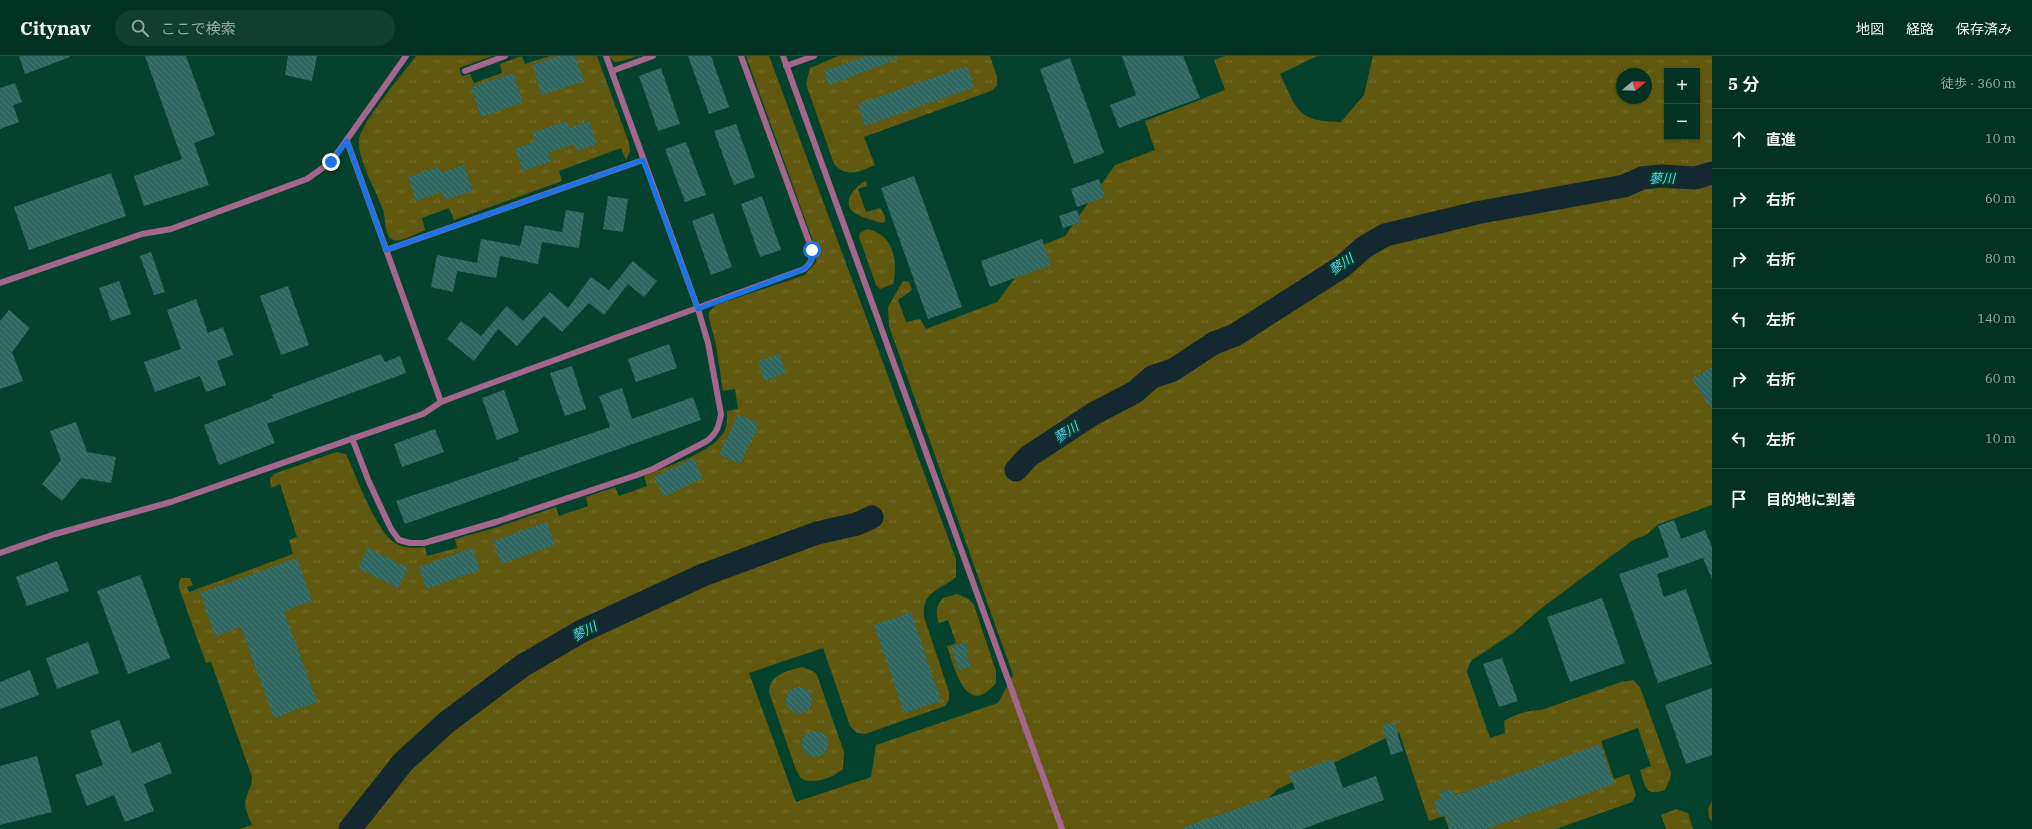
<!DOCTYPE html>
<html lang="ja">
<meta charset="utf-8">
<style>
:root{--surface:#043222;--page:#123e2f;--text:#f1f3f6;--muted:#97aaa5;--line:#254d40}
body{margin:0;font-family:"IBM Plex Serif","Noto Sans JP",serif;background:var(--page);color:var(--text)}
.controls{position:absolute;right:12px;top:12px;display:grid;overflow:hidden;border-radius:0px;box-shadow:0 1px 3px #0004}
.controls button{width:36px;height:36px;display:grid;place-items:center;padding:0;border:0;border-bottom:1px solid var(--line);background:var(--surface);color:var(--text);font:20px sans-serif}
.compass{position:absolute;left:1616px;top:12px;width:36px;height:36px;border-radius:50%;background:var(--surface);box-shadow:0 1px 3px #0004;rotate:71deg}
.stop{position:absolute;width:12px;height:12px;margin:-9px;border:3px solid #1a73e8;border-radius:50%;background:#fff}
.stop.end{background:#1a73e8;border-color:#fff;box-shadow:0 1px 4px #0008}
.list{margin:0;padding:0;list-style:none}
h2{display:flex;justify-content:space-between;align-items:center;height:52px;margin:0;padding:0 16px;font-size:17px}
h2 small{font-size:13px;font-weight:400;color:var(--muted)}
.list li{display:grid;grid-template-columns:26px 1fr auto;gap:12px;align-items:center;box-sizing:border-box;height:60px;padding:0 16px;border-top:1px solid var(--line)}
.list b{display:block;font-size:15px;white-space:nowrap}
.list em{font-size:13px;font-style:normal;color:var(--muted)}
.icon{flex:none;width:22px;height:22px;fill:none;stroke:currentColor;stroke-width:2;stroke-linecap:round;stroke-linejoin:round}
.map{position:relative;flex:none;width:1712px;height:773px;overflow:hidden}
header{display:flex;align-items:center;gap:24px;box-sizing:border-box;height:56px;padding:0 20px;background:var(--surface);border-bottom:1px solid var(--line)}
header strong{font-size:19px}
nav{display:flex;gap:22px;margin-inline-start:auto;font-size:14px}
.search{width:280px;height:36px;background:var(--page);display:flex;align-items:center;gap:10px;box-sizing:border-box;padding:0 14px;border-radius:22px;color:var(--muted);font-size:15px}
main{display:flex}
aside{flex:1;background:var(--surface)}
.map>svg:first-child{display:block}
.grass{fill:url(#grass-tufts);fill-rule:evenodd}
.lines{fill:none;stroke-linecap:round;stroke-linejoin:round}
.river{stroke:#13282f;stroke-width:23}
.building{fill:url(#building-back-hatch)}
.service{stroke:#a5668c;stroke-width:6}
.route{stroke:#1a73e8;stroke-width:5}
.labels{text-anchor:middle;stroke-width:3.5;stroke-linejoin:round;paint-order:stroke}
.water-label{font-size:13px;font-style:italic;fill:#6ad2f7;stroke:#05422d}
</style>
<header>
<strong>Citynav</strong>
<div class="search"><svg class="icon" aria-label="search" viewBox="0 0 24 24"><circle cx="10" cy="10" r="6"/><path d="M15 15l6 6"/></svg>ここで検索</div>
<nav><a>地図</a><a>経路</a><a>保存済み</a></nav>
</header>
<main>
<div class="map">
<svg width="1712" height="773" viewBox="0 0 1712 773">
<defs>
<pattern id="grass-tufts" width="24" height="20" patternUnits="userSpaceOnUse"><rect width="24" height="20" fill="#5f580e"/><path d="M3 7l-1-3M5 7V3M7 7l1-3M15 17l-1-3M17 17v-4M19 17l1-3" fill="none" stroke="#747030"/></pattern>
<pattern id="building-back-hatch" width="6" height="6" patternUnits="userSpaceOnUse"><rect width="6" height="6" fill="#2e675f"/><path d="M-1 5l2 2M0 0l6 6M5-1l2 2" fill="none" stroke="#4a7c75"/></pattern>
</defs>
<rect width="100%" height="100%" fill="#05422d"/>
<g class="grass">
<path d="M416,0H492L459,12L462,20L470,18L474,27L502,17L500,8L522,0L525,8L550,0H597L629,87L630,95L626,104L621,92L559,115L562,125L454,164L449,152L422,162L425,174C417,177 401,187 393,184C384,180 386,162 383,154C377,136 356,101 359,83C362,66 404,16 416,0Z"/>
<path d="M609,0H637L622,5L614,6Z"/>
<path d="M746,0H769L956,503V521C940,535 922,534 924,561L949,636V644L945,650L865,678L857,677L850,670L823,592L749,617L796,746L871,721L876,689L998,647L1013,619L889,270L888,251L903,225L909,226L912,234L898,244L906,266L920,263L926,273L997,246L1038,191L1065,180L1115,109L1155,94L1145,65L1225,34L1214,4L1225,0H1317L1280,18C1297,53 1297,66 1341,66L1364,39L1373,0H1712V449L1659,468L1646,479L1633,484L1543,551L1513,577L1472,604L1469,609L1467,616L1490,682L1505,677L1504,665C1514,659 1530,653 1541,654L1621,626L1633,624L1640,631L1671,717L1670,723L1665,734C1645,741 1645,730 1640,714L1651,710L1638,672L1601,685L1614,723L1629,718L1636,739L1632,746L1556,773H1449L1444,760L1429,765L1399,676L1278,733L1235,773H239L252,769C249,761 243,751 246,743C248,734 252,730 252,721L211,606L206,607L179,532V526L181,522H190L193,529L187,531L189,536L293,498L289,484L297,481L280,428L271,432L270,423L274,418L336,396L346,398C356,419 376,476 395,487C403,492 415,493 425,491L427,500L457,492L455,483L498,471L556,451L559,460L588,450L586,441L615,431L619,440L647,430L644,420C667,410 712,397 724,376C728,369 727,362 727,355L738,353L735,333L723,335L716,289L709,262V256L716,249L805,219L816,206L817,196ZM1667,15H1697V81H1667ZM1622,18H1646V42H1622Z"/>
<path d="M838,0H990L997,21V30L991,35L864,81L875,109C859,116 846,122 834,108L806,28L810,12Z"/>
<path d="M866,125L867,130L858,133L866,156L880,152L885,160V166L882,167C873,164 862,162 855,157C840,148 855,129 866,125Z"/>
<path d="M867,173C894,178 898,205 893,228L880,233L876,229L859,181L860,177Z"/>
<path d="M957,538L969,543L974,549L996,615V627C966,663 955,613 947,590L956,587L948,564L939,567C935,557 936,550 943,542Z"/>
<path d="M802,611L813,615L817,619L844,696L843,713C834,721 812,730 801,722C799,720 798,716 796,714L769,636C770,618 787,615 802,611Z"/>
<path d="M1712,745V765L1709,762L1708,753Z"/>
<path d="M1676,753L1688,757L1693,773H1666L1661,759Z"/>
</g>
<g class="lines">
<g class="river">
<path d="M1016,414L1029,400L1093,358L1135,336L1152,321L1173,314L1214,287L1235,279L1343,210L1363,192L1385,179L1476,157L1624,130L1642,122L1661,120L1695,122L1712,117"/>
<path d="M350,773L403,706L447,666L522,610L582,575L703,519L817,477L857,468L872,461"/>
</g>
</g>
<g class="building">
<path d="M19,0H70V1L25,18Z"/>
<path d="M145,0H186L215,79L194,87L209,129L144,150L134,120L182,103Z"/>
<path d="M288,0H317L312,25L285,19Z"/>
<path d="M559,0H575L584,25L542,39L532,9Z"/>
<path d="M688,0H711L729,51L709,58Z"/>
<path d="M866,0L903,1L829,29L824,15Z"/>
<path d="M1122,0H1183L1200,42L1119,72L1110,49L1136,39Z"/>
<path d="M1070,2L1104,97L1074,108L1040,13Z"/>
<path d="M967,10L974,31L865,70L858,48Z"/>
<path d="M661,12L680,68L658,75L639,20Z"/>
<path d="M513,17L523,46L481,61L471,31Z"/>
<path d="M15,27L22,46L13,49L19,66L0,73V32Z"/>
<path d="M567,65L569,72L589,65L597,88L577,95L574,88L548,97L551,105L523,115L515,93L535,86L532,77Z"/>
<path d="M736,68L755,121L734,129L714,75Z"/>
<path d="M686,86L706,139L685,146L665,93Z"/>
<path d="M464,109L473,134L445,144L442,136L416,145L408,121L438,111L441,117Z"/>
<path d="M111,117L126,160L29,194L14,151Z"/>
<path d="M914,120L962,251L928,263L881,132Z"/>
<path d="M1099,123L1105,141L1077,151L1071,133Z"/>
<path d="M608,140L628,143L623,176L603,173Z"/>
<path d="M762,140L781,194L760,201L741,148Z"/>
<path d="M566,154L584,157L579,192L542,186L538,208L500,200L496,222L457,215L453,236L431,231L437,199L477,207L481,183L520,190L525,169L562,176Z"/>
<path d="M1077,154L1081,166L1063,172L1059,160Z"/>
<path d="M713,157L732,211L711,219L692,165Z"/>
<path d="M1042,183L1051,209L990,231L981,205Z"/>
<path d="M151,196L165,236L154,239L140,200Z"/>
<path d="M633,205L657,225L644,241L628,228L604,259L589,247L562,276L544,260L517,290L498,273L474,305L447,283L461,265L481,280L507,250L523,265L550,236L568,252L591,221L609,234Z"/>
<path d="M119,225L131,258L111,265L99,232Z"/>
<path d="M288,230L309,289L281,299L260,240Z"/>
<path d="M196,243L208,277L223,271L233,299L217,305L226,329L206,336L200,320L155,336L144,306L181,293L167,254Z"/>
<path d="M9,254L30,272L12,296L23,325L0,333V265Z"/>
<path d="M669,288L677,312L636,326L628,303Z"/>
<path d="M381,298L385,306L400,300L406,317L267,368L275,387L219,409L204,369L273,342L272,339Z"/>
<path d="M779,298L786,317L764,325L758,305Z"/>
<path d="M572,310L586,353L565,360L550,317Z"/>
<path d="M1712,311V354L1692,323Z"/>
<path d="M622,332L632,363L693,341L701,364L405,468L396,445L519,404L518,402L610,371L599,340Z"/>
<path d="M504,334L519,376L497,384L482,342Z"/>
<path d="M738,358L759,368L740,408L719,398Z"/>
<path d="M76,366L87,396L116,401L111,427L81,422L62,445L42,428L61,404L50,375Z"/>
<path d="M435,373L444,396L402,411L394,388Z"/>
<path d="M693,402L703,422L664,441L654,421Z"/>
<path d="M1674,464L1681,483L1705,474L1712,491V523L1703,502L1657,518L1664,541L1686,533L1712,608L1658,627L1619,518L1669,501L1658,470Z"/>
<path d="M547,466L555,489L501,508L493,485Z"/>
<path d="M368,492L408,512L398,532L358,512Z"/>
<path d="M472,492L480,514L426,533L419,511Z"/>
<path d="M297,502L312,545L284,555L317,646L274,662L241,571L215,580L200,537Z"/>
<path d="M57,505L69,535L27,550L16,521Z"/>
<path d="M140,519L170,602L128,618L97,535Z"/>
<path d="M1602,542L1625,607L1570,626L1547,561Z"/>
<path d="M911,556L941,645L904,657L874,569Z"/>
<path d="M88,586L99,617L57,633L46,602Z"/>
<path d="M965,586L969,598H966L971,610L959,614L951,591Z"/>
<path d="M1502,602L1518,645L1499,651L1483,608Z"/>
<path d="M30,614L39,639L0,653V626Z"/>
<circle cx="799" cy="644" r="13"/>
<path d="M1712,632V699L1686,708L1665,649Z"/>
<path d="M119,664L132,697L160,686L172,717L144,728L154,755L125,766L114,739L87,750L75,719L103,709L90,675Z"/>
<path d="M1394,666L1403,695L1391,699L1382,670Z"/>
<circle cx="815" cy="688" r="13"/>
<path d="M1600,688L1614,728L1486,773H1450L1445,758L1439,760L1434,746L1441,743L1439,737L1452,733L1454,739L1463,737Z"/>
<path d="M37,700L52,756L0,769V710Z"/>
<path d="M1333,703L1343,732L1376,720L1384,744L1302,773H1184V771L1295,733L1289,718Z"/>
</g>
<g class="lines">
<g class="service">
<path d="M783,0L1062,773"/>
<path d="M786,10L814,0"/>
<path d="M465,15L505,0"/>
<path d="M612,15L653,0"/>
<path d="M347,85L441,346"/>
<path d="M386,194L643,104"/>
<path d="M0,227L142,178L171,173L307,123L331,106L406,0"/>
<path d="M352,382L369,426L391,473L399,484L410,487H424L496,466L637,419L653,413L707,385C717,377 719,370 721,358L708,287L698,253L606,0"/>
<path d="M0,497L55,478L171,446L423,358L441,346L470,335L804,213C811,207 813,203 812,194L741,0"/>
</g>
</g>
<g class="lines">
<path class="route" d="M331,106L347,85L386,194L643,104L698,253L804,213C811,207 813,203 812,194"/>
</g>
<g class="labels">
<g class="water-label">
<text x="1662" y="127">蓼川</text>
<text transform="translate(1341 208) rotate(-34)" y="5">蓼川</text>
<text transform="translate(1066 376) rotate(-33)" y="5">蓼川</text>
<text transform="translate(584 575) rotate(-27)" y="5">蓼川</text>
</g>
</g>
</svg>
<div class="controls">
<button>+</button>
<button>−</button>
</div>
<svg class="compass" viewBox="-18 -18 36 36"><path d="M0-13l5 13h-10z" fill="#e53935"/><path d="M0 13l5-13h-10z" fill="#97aaa5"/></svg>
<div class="stop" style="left:812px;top:194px"></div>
<div class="stop end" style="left:331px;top:106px"></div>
</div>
<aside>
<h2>5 分<small>徒歩 · 360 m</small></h2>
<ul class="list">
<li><svg class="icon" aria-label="ahead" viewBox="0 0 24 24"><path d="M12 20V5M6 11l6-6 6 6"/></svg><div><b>直進</b></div><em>10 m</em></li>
<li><svg class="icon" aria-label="right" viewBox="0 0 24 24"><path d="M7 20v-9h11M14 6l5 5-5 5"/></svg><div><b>右折</b></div><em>60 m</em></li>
<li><svg class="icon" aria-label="right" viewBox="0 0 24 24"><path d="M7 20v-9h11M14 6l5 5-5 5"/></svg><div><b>右折</b></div><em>80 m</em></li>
<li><svg class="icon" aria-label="left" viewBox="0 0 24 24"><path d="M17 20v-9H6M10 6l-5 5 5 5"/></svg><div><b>左折</b></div><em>140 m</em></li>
<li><svg class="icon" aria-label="right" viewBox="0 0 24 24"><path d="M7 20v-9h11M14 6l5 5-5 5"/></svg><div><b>右折</b></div><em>60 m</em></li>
<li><svg class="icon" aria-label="left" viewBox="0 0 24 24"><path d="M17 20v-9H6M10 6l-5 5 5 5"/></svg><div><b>左折</b></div><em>10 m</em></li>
<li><svg class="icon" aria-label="arrive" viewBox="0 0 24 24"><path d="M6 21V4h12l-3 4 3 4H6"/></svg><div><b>目的地に到着</b></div></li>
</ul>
</aside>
</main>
